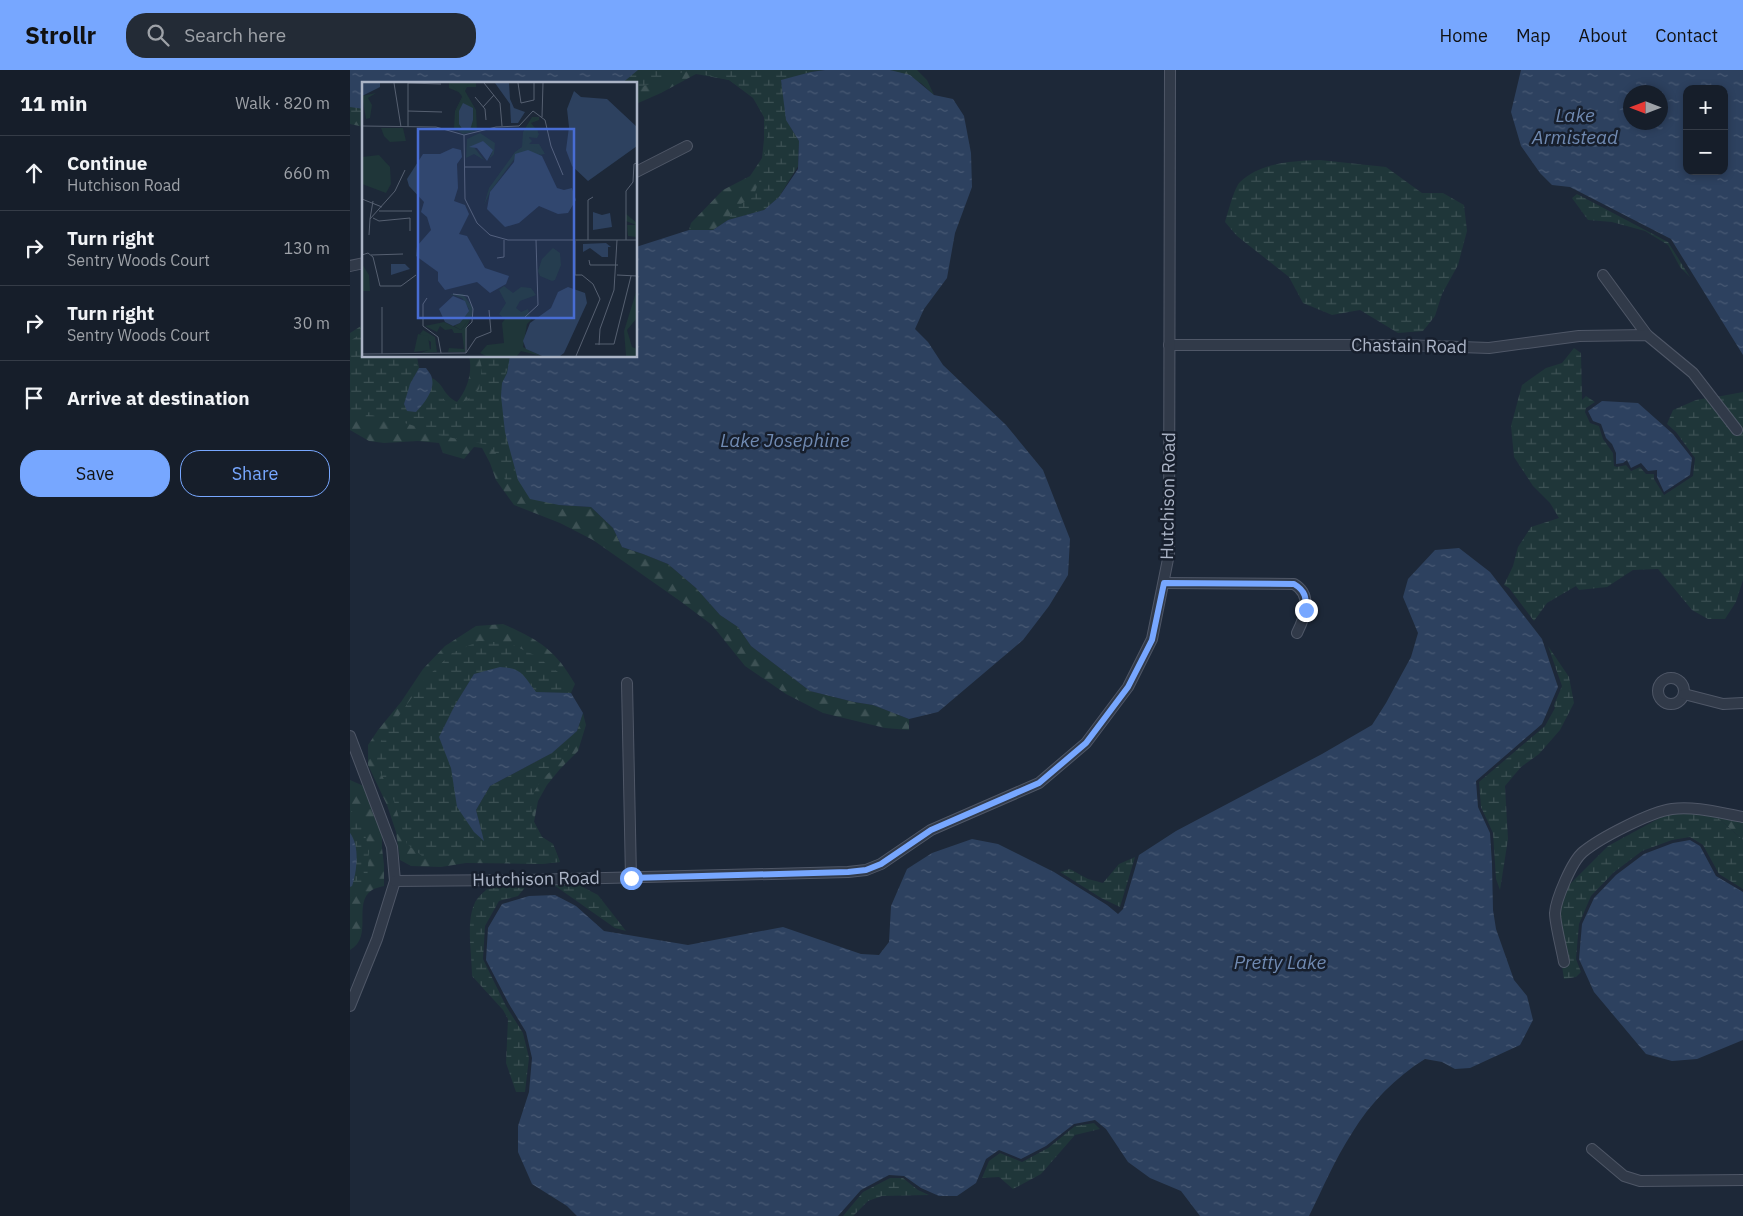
<!DOCTYPE html>
<meta charset="utf-8">
<style>
:root{--surface:#161e2a;--page:#232b36;--text:#f1f3f6;--muted:#9ea2a8;--line:#353c47;--accent:#77a7ff}
body{margin:0;font-family:"IBM Plex Sans",sans-serif;background:var(--page);color:var(--text)}
.controls{position:absolute;right:15px;top:15px;display:grid;overflow:hidden;border-radius:10px;box-shadow:0 2px 8px #0003}
.controls button{width:45px;height:45px;display:grid;place-items:center;padding:0;border:0;border-bottom:1px solid var(--line);background:var(--surface);color:var(--text);font:25px sans-serif}
.compass{position:absolute;left:1273px;top:15px;width:45px;height:45px;border-radius:50%;background:var(--surface);box-shadow:0 2px 8px #0003;rotate:270deg}
.stop{position:absolute;width:15px;height:15px;margin:-11px;border:4px solid #77a7ff;border-radius:50%;background:#fff}
.stop.end{background:#77a7ff;border-color:#fff;box-shadow:0 1px 5px #0008}
.list{margin:0;padding:0;list-style:none}
h2{display:flex;justify-content:space-between;align-items:center;height:65px;margin:0;padding:0 20px;font-size:21px}
h2 small{font-size:16px;font-weight:400;color:var(--muted)}
.list li{display:grid;grid-template-columns:32px 1fr auto;gap:15px;align-items:center;box-sizing:border-box;height:75px;padding:0 20px;border-top:1px solid var(--line)}
.list b{display:block;font-size:19px;white-space:nowrap}
.list p{margin:0;font-size:16px;white-space:nowrap;color:var(--muted)}
.list em{font-size:16px;font-style:normal;color:var(--muted)}
.actions{display:flex;gap:10px;padding:15px 20px}
.actions a{flex:1;padding:11px 0;border:1px solid var(--accent);border-radius:20px;text-align:center;font-size:18px;color:var(--accent)}
.actions .main{background:var(--accent);color:#111}
.icon{flex:none;width:28px;height:28px;fill:none;stroke:currentColor;stroke-width:2;stroke-linecap:round;stroke-linejoin:round}
.map{position:relative;flex:none;width:1393px;height:1146px;overflow:hidden}
header{display:flex;align-items:center;gap:30px;box-sizing:border-box;height:70px;padding:0 25px;background:var(--accent);color:#111}
header strong{font-size:24px}
nav{display:flex;gap:28px;margin-inline-start:auto;font-size:18px}
.search{width:350px;height:45px;background:var(--page);display:flex;align-items:center;gap:12px;box-sizing:border-box;padding:0 18px;border-radius:20px;color:var(--muted);font-size:19px}
main{display:flex}
aside{flex:1;background:var(--surface)}
.map>svg:first-child{display:block}
.forest{fill:url(#forest-firs)}
.wetland{fill:url(#wetland-marsh)}
.water{fill:url(#water-ripples);fill-rule:evenodd}
.lines{fill:none;stroke-linecap:round;stroke-linejoin:round}
.minor-casing{stroke:#4f5767;stroke-width:12}
.minor{stroke:#313a49;stroke-width:10}
.route{stroke:#77a7ff;stroke-width:6}
.labels{text-anchor:middle;stroke-width:5;stroke-linejoin:round;paint-order:stroke}
.street-label{font-size:18px;fill:#abb4c6;stroke:#171f2d}
.water-label{font-size:19px;font-style:italic;fill:#708ab2;stroke:#171f2d}
.inset-road{fill:none;stroke:#566071;stroke-width:1}
.view{fill:#486dd3;fill-opacity:0.15;stroke:#486dd3;stroke-width:2.5}
.inset-edge{fill:none;stroke:#abb4c6;stroke-width:2.5}
</style>
<header>
<strong>Strollr</strong>
<div class="search"><svg class="icon" aria-label="search" viewBox="0 0 24 24"><circle cx="10" cy="10" r="6"/><path d="M15 15l6 6"/></svg>Search here</div>
<nav><a>Home</a><a>Map</a><a>About</a><a>Contact</a></nav>
</header>
<main>
<aside>
<h2>11 min<small>Walk · 820 m</small></h2>
<ul class="list">
<li><svg class="icon" aria-label="ahead" viewBox="0 0 24 24"><path d="M12 20V5M6 11l6-6 6 6"/></svg><div><b>Continue</b><p>Hutchison Road</p></div><em>660 m</em></li>
<li><svg class="icon" aria-label="right" viewBox="0 0 24 24"><path d="M7 20v-9h11M14 6l5 5-5 5"/></svg><div><b>Turn right</b><p>Sentry Woods Court</p></div><em>130 m</em></li>
<li><svg class="icon" aria-label="right" viewBox="0 0 24 24"><path d="M7 20v-9h11M14 6l5 5-5 5"/></svg><div><b>Turn right</b><p>Sentry Woods Court</p></div><em>30 m</em></li>
<li><svg class="icon" aria-label="arrive" viewBox="0 0 24 24"><path d="M6 21V4h12l-3 4 3 4H6"/></svg><div><b>Arrive at destination</b></div></li>
</ul>
<div class="actions"><a class="main">Save</a><a>Share</a></div>
</aside>
<div class="map">
<svg width="1393" height="1146" viewBox="0 0 1393 1146">
<defs>
<pattern id="forest-firs" width="22" height="20" patternUnits="userSpaceOnUse" patternTransform="scale(1.25)"><rect width="22" height="20" fill="#1f3639"/><path d="M5 1l3.5 6h-7zM16 11l3.5 6h-7z" fill="#3d5154"/></pattern>
<pattern id="wetland-marsh" width="20" height="14" patternUnits="userSpaceOnUse" patternTransform="scale(1.25)"><rect width="20" height="14" fill="#1f3639"/><path d="M1 5h8M5 5V1M11 12h8M15 12V8" fill="none" stroke="#3d5154"/></pattern>
<pattern id="water-ripples" width="26" height="14" patternUnits="userSpaceOnUse" patternTransform="scale(1.25)"><rect width="26" height="14" fill="#2d415f"/><path d="M2 4q2-2 4 0t4 0M15 11q2-2 4 0t4 0" fill="none" stroke="#495a74"/></pattern>
</defs>
<rect width="100%" height="100%" fill="#1d2838"/>
<g class="forest">
<path d="M0,0H475L461,2L431,10L448,96L414,140L378,150L363,160H339L341,153L373,120L400,106L412,88L414,69V47L403,27L379,10L346,4L311,23L286,34V14H14V57L0,54Z"/>
<path d="M540,0H567L577,10L584,25L571,13Z"/>
<path d="M11,256H14V286H67L69,298L60,314L82,316V308C95,315 92,324 107,332C117,320 123,302 119,286H162L209,435L241,437L263,458L272,477L293,484L318,494L346,518L370,545L388,557L401,576L460,621L504,632L523,635L559,649V660L535,658L473,643L436,624L395,596L362,555L330,531L243,470L210,453L164,435L146,410L140,393L132,378L124,377L114,389L93,383L89,373L68,371L34,373L19,371L0,360V263Z"/>
<path d="M153,554C188,569 206,580 225,614L221,623L186,622L124,604L105,635L89,667L133,770L173,699L202,683L227,661L233,643L236,655L228,681L210,699L197,715L188,731L184,752L192,767L203,774L210,792L191,794L116,793L91,797L61,796L50,790L46,762L37,735L18,695V675L28,660L51,632L73,599L95,576L126,556Z"/>
<path d="M0,710L16,717L22,741L32,763V778L34,795V816C30,817 25,818 22,820C2,833 24,867 0,880Z"/>
<path d="M1360,745L1393,751V770L1368,748Z"/>
</g>
<g class="wetland">
<path d="M0,0H459L461,2L431,11L436,50L449,71L448,96L429,127L414,140L378,150L384,138L403,127L412,104L418,62L414,47L403,28L379,10L336,1L286,19V14H14V52L0,50Z"/>
<path d="M970,90L1036,97L1072,123H1093L1114,135L1117,161L1108,195L1092,224L1085,246L1073,261L1048,263L1010,240L982,245L953,233L939,207L887,166L875,152C878,143 884,118 890,112C911,92 943,91 970,90Z"/>
<path d="M1227,124L1318,172L1340,207L1330,197L1318,175L1295,161L1262,152L1238,150L1222,128Z"/>
<path d="M12,263H14V286H62L69,298L60,314L57,341L66,342L77,329L82,316L98,334C110,336 121,328 129,319L132,298L129,286H162C159,295 155,304 153,312C145,342 160,381 168,410H155L147,385L139,375L82,364L71,358L32,346L0,344V271Z"/>
<path d="M1224,278L1231,283L1232,330L1236,326L1245,332L1236,338L1235,342L1240,353L1249,356L1253,369L1263,383L1264,396L1267,397L1276,395L1281,401L1290,397L1296,404H1304V409L1314,425L1343,406L1345,388L1326,362L1317,354L1323,340L1346,330L1357,328L1386,365L1392,361L1366,327L1393,322V510L1386,532L1375,549H1358L1342,540L1308,499L1283,500L1257,517L1229,520L1226,516L1197,533L1184,551L1159,518L1154,515L1163,496L1168,477L1181,457L1209,448L1200,433L1183,416L1164,387L1161,356L1172,315L1196,298L1212,293Z"/>
<path d="M129,571L159,573L184,585L208,602L221,623L186,622L172,604H124L105,635L89,667L101,698L107,737L133,770L126,740L140,716L202,683L227,661L211,692L192,709L184,722L181,738L184,752L192,767L203,774L210,792L191,794L164,793L118,786L89,788L72,786L57,774L42,725L26,694L31,671L75,609L102,583Z"/>
<path d="M1198,576L1219,607L1224,633L1210,660L1189,684L1171,697L1155,716L1158,769L1150,820L1146,809L1143,763L1131,737L1129,712L1195,656L1205,638L1204,635L1212,616Z"/>
<path d="M0,740L11,749L19,780L17,811L0,829Z"/>
<path d="M1340,742L1368,748L1393,770V819L1369,804L1353,775L1340,767L1322,770L1292,781L1263,803L1241,826L1229,854L1226,889L1231,902L1226,907L1214,909L1212,896L1218,895L1210,843L1217,817L1258,776L1317,744Z"/>
<path d="M785,787L770,837L751,828L710,802L720,799L738,809L753,813L769,794Z"/>
<path d="M201,813H225L248,825L276,861L265,858Z"/>
<path d="M142,814H178L168,826L149,831L135,856L133,889L156,936L173,963L179,988L175,1022H166L156,993L158,949L153,940L122,906C122,886 116,853 124,835C126,827 137,820 142,814Z"/>
<path d="M744,1053L750,1059L725,1065L691,1104L663,1119L649,1107L632,1108L639,1091L650,1083L672,1092L698,1078L725,1056Z"/>
<path d="M540,1108H553L568,1120L579,1125L532,1126L518,1131L503,1146H493L513,1122Z"/>
</g>
<g class="water">
<path d="M0,0H288L271,14H14V39L0,37Z"/>
<path d="M475,0H540L560,5L584,25L603,29L614,46L621,83L622,117L605,163L597,208L574,239L565,259L578,272L593,295L656,355L693,400L720,469L718,505L699,536L673,570L588,642L559,649L523,635L504,632L460,621L401,576L388,557L370,545L346,518L318,494L293,484L272,477L263,458L241,437L209,435L180,429L168,410L155,362L151,326L152,313L157,303L160,286H286V177L339,160H363L378,150L414,140L429,127L448,99L449,71L436,50L431,10L461,2Z"/>
<path d="M1171,0H1393V285L1321,169L1220,117L1202,115L1190,103L1171,76L1161,42ZM1337,19H1374V101H1337ZM1280,22H1310V52H1280Z"/>
<path d="M69,298H76C78,301 82,305 82,309C85,320 73,335 66,342L57,341L54,334L60,314Z"/>
<path d="M1252,331L1288,333L1323,364L1342,388L1340,405L1314,422L1307,407V400L1298,401L1291,393L1281,398L1277,390L1273,393L1266,394V383L1262,374L1256,368L1251,354L1243,351L1238,341Z"/>
<path d="M1109,478L1140,502L1192,569L1208,617L1192,654L1126,711L1128,737L1140,763L1142,794L1143,840L1146,859L1164,910L1177,926L1183,950L1170,975L1120,998L1105,999L1092,992L1075,989C1046,1007 1020,1033 1002,1063C985,1089 973,1118 959,1146H850L831,1121L800,1108L778,1092L756,1059L745,1050L724,1054L696,1076L671,1089L649,1080L636,1089L626,1113L607,1126H589L571,1118L554,1106L539,1105L511,1120L488,1146H227L217,1136L182,1114L168,1082V1056L179,1022L182,988L176,962L159,934L136,890L138,858L152,834L179,826L205,825L226,836L254,861L338,875L433,857L511,884L529,885L539,872L541,836L557,799L582,783L622,769L648,774L704,802L757,835L768,844L773,839L789,785L826,761L972,684L1022,655L1036,633L1061,587L1068,563L1053,527L1058,509L1085,480Z"/>
<path d="M150,597C172,598 173,605 186,622L221,623L233,643L227,661L202,683L140,716L126,740L134,771L124,762L107,737L101,698L89,667L105,635L124,604Z"/>
<path d="M0,763C10,776 7,801 2,816L0,817Z"/>
<path d="M1340,770L1350,776L1366,806L1393,822V970L1347,989L1322,991L1296,984L1244,922L1229,889L1232,854L1244,828L1266,805L1294,784L1323,773Z"/>
</g>
<g class="lines">
<defs>
<g id="minor">
<path d="M286,102L337,76"/>
<path d="M0,196L14,193"/>
<path d="M1253,205L1297,265"/>
<path d="M819,275H1054L1139,278L1229,266L1297,265L1343,303L1387,360"/>
<path d="M814,513L944,514C963,525 955,547 947,563"/>
<circle cx="1321" cy="621" r="13"/>
<path d="M277,613L281,808"/>
<path d="M1334,624L1373,634L1393,633"/>
<path d="M0,666L42,777L45,811L27,869L0,936"/>
<path d="M45,811L176,810L498,802L516,800L531,794L581,760L689,713L736,673L778,617L802,569L819,484L820,0"/>
<path d="M1214,892C1212,880 1205,854 1205,843C1206,829 1222,791 1233,782C1250,768 1300,742 1322,739C1345,736 1370,743 1393,747"/>
<path d="M1242,1079L1274,1106L1290,1111L1393,1110"/>
</g>
</defs>
<use href="#minor" class="minor-casing"/>
<use href="#minor" class="minor"/>
</g>
<g class="lines">
<path class="route" d="M281,808L498,802L516,800L531,794L581,760L689,713L736,673L778,617L802,570L814,513L944,514C956,521 956,528 956,540"/>
</g>
<g class="labels">
<g class="street-label">
<text transform="translate(1059 276) rotate(1)" y="6">Chastain Road</text>
<text transform="translate(818 426) rotate(-89)" y="6">Hutchison Road</text>
<text transform="translate(186 809) rotate(-1)" y="6">Hutchison Road</text>
</g>
<g class="water-label">
<text x="1225" y="52">Lake<tspan x="1225" dy="22">Armistead</tspan></text>
<text x="435" y="377">Lake Josephine</text>
<text x="930" y="899">Pretty Lake</text>
</g>
</g>
<g transform="translate(12 12)">
<rect width="275" height="275" fill="#1d2838"/>
<path d="M87,1H114V5H105L103,9L114,28L115,49L101,52L92,46L93,29L100,15L99,11L87,6ZM170,35H177V38L169,41L177,52L175,56L166,55L170,59L167,62H177L183,72L153,76L128,110L122,123L127,106L153,70L160,65L161,50ZM110,233L105,244L103,270H86L87,266L102,267L100,251H92L90,247L83,248L78,244L75,250L63,244L82,240L99,248ZM61,248L73,255L75,270L59,271L69,267V260L58,252Z" fill="#1f3639"/>
<path d="M88,1H108L101,7L105,19L112,26L110,49L102,50L95,42L94,29L101,15ZM14,11L6,16L10,23L8,36L4,37L0,14ZM175,36L168,41L176,49L175,54L167,55V62L175,65L180,73L169,68L156,70L161,66L168,39ZM19,46H41L44,59L28,60L22,54ZM118,51L133,61L132,72L127,77L130,71L121,59L111,64L122,78L112,72L104,76L105,57ZM17,73L28,85L29,102L24,111L0,102V75ZM264,132L275,141V155L266,154L265,143H274L264,139ZM191,166L198,171L199,183L193,198L190,199L178,194L176,189L180,177ZM0,182L7,193L8,209H0ZM142,204L151,211L159,205L169,206L174,213L158,219L154,226L159,230L166,227L169,238L165,242L161,265L179,274L159,269L155,274H124L118,271L125,263L142,261L140,241L143,237L137,232L144,221L137,208ZM275,207V236L265,248L270,265L275,267V274H264L262,249ZM88,212H101L111,226L110,233L99,248L92,244L98,241L107,227L100,216ZM56,252L66,254L68,268L52,270Z" fill="#1f3639"/>
<path d="M0,1H18V5L0,14ZM133,1H147L148,17L152,26L163,30L156,41H149L148,22ZM212,9L219,15L245,17L275,45V64L226,99L210,84L204,68L207,45L205,27ZM101,21L111,26V38L108,48H101L97,42V29ZM121,59L131,68L125,79L115,66L107,65ZM91,66L99,68L100,75L95,82L96,106L92,119L103,123L107,132L97,152L105,154L123,186L147,194L144,202L128,211L115,200L83,208L76,199V190L54,174L55,164L69,148L65,135L59,130L62,120L47,104L45,97L61,72H78ZM166,68L180,74L195,106L202,108L210,106L214,118L206,131L196,132L177,124L157,141L143,145L125,127L128,110L152,80L153,72ZM231,130L240,133L248,131L250,145L231,148ZM244,161L249,165H246V175H240L228,166L221,170V162ZM29,182H43L48,187L29,193ZM206,205L223,211L225,221L202,271L198,274H180L164,267L161,259L168,241L189,226L196,210ZM91,214L103,219L107,229L98,241L91,244L83,240L77,227Z" fill="#2d415f"/>
<path class="inset-road" d="M32,1L39,45M46,1L79,2M122,1L138,21L140,44M156,1L159,21L172,18V1M113,15L123,27L124,38M121,25L132,13M46,29L80,30M180,35L181,1M0,44L74,45L102,53L134,45L157,44L171,29L183,38L189,64L201,93M46,45V1M102,53L103,117L115,141L128,153L146,158H275M102,85H129M0,117L20,125M17,129H50M11,136L17,139L48,136V149M8,137L11,119M7,153L8,137L33,109L43,88M226,158V118L231,115M264,158V109L271,100L272,82L275,81M213,159V193H220L231,202L238,217L214,274M0,173L6,171L11,175L18,204H39L54,193M9,173L41,172M135,176L142,175V158M227,178L228,183H256M255,193L275,194M91,212L106,214L111,227L110,240L104,246V271M65,216L61,222V244L76,255L79,271M20,225V272M163,235L176,223L174,158M233,262H252L269,194M237,263L238,247L252,208L255,158M104,271L114,256L129,250L127,228M0,272L104,271"/>
<path class="view" d="M56,47H212V236H56Z"/>
<rect width="275" height="275" class="inset-edge"/>
</g>
</svg>
<div class="controls">
<button>+</button>
<button>−</button>
</div>
<svg class="compass" viewBox="-18 -18 36 36"><path d="M0-13l5 13h-10z" fill="#e53935"/><path d="M0 13l5-13h-10z" fill="#9ea2a8"/></svg>
<div class="stop" style="left:281px;top:808px"></div>
<div class="stop end" style="left:956px;top:540px"></div>
</div>
</main>
